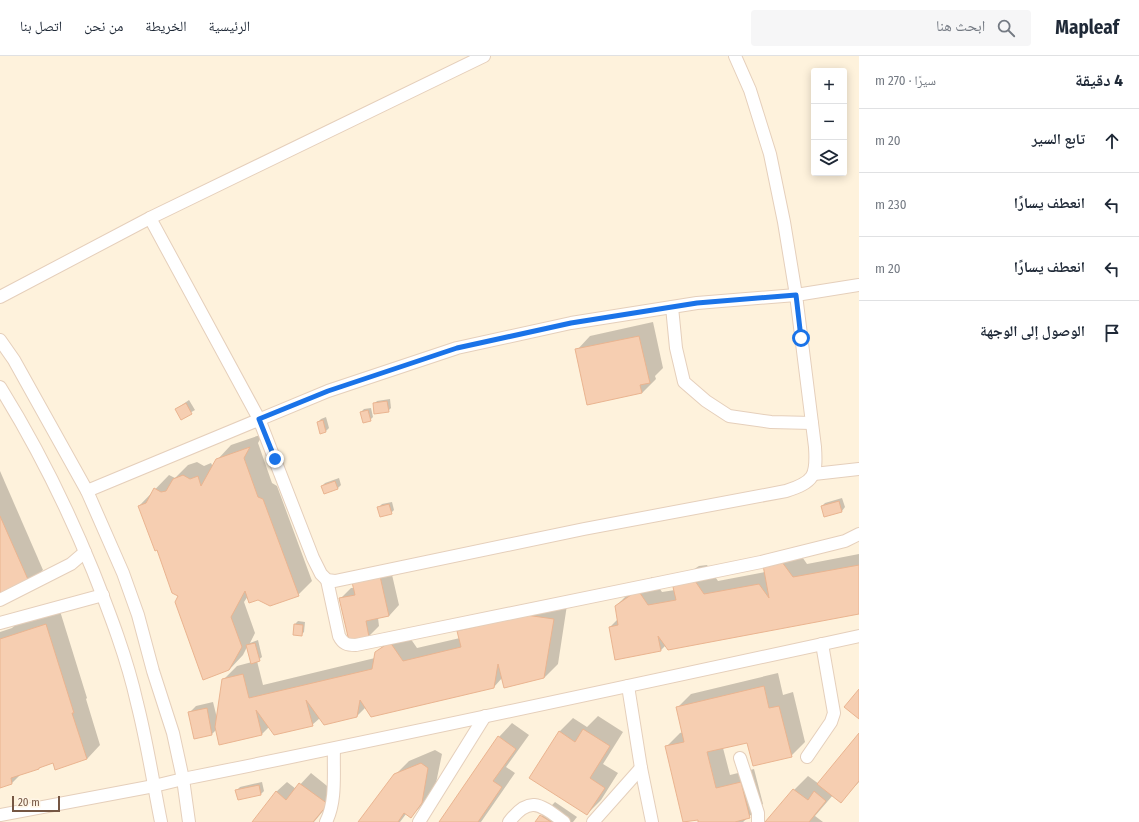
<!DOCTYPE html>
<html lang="ar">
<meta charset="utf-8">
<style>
:root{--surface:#fff;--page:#f6f6f7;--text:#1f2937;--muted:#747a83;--line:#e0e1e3}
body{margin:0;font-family:"Fira Sans Condensed","Noto Naskh Arabic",sans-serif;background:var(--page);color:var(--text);direction:rtl}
.controls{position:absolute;right:12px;top:12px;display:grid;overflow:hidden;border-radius:4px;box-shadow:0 2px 10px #0003}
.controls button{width:36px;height:36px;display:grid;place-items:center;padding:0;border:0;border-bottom:1px solid var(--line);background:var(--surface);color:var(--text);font:20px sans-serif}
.scale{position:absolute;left:12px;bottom:10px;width:48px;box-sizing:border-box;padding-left:4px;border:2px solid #755643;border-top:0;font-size:11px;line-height:14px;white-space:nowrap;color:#755643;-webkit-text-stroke:3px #fff5e5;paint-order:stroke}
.stop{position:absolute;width:12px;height:12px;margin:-9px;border:3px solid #1a73e8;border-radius:50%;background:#fff}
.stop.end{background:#1a73e8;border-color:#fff;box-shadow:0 1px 4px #0008}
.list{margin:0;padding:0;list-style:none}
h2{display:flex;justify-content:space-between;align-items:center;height:52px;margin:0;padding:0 16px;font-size:17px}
h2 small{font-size:13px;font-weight:400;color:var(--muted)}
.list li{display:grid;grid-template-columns:26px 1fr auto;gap:12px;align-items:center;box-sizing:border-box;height:64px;padding:0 16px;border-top:1px solid var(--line)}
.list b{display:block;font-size:15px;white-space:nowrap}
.list em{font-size:13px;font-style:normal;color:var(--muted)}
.icon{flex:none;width:22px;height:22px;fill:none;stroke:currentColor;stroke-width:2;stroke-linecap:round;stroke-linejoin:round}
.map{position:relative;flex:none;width:859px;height:766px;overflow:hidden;direction:ltr}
header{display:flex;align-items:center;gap:24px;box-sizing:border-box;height:56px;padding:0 20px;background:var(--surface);border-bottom:1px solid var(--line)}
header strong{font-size:19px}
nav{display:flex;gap:22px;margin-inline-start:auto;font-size:14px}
.search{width:280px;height:36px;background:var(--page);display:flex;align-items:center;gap:10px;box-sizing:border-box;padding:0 14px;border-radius:4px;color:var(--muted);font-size:15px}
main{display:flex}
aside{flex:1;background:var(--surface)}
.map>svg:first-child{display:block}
.shadow{fill:#0003}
.building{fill:#f6ceb1;stroke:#eab490}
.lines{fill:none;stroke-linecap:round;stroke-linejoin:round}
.street-casing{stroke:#e5cfbb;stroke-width:14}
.street{stroke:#fff;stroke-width:12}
.route{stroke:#1a73e8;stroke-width:5}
</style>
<header>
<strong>Mapleaf</strong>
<div class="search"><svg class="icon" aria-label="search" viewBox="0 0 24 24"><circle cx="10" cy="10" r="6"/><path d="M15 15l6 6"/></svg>ابحث هنا</div>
<nav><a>الرئيسية</a><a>الخريطة</a><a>من نحن</a><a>اتصل بنا</a></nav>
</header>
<main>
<aside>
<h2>4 دقيقة<small>سيرًا · 270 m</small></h2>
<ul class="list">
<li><svg class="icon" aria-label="ahead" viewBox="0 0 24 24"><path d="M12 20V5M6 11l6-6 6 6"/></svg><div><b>تابع السير</b></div><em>20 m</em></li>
<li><svg class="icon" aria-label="left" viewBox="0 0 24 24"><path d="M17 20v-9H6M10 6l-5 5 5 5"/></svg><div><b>انعطف يسارًا</b></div><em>230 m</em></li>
<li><svg class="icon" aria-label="left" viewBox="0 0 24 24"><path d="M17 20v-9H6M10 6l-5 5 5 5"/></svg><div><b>انعطف يسارًا</b></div><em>20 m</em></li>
<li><svg class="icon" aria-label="arrive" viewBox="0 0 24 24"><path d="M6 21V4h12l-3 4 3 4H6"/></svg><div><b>الوصول إلى الوجهة</b></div></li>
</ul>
</aside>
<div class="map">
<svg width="859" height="766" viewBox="0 0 859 766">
<rect width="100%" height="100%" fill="#fef2dc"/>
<g class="shadow">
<path d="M653,266L663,312L655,320L656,323L642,337L577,294L590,280Z"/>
<path d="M390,343L391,352L388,355L374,348L377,345Z"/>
<path d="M189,344L195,354L181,362L176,353Z"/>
<path d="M371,352L373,361L370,364L361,356L364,353Z"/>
<path d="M326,361L329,372L326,375L318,366L321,363Z"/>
<path d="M263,378L258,387L272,427L277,430L312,525L298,539L248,540L244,546L255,577L250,587L258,584L262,601L257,605L263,629L375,602L376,597L390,583L404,573L417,592L460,582L458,575L472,561L567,549L558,608L544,622H502L494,631L366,651L357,660L320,662L312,669L269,671L262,678L220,688L216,674L212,678L189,657L196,650L213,646L217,662L223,624L237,610L252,606L247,591L243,599L229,614L180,540L157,493L139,450L169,419L175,422L188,409L197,406L204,410L211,407L213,411L217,404L231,389Z"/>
<path d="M0,415L43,514L29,528L0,540Z"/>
<path d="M339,422L341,429L338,432L324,437L322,430L325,427Z"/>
<path d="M842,442L845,451L842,455L822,450L825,447Z"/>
<path d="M392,446L394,454L391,457L378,452L382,448Z"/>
<path d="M796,492L807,508L859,498V557L666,589L661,594L610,571L618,563L616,550L630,536L652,521L662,536L675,534L688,517L699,510L707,509L718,525L765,516Z"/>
<path d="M390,510L399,549L389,560L378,562L379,570L369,580L340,543L351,532H354Z"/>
<path d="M60,555L87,642L86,643L100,689L87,703L54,706L21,718L12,727L0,731V576L12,572L15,569Z"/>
<path d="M298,565L305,566L304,576L301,579L295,568Z"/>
<path d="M778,617L783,639L793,636L805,686L791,700L748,686L723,692L730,719L754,713L763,748L743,766H699V763L684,766L666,691L680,677L683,676L677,652L691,638Z"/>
<path d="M598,660L623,676L603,708L618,717L601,744L587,758L559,676L573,662L587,671Z"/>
<path d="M512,667L529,679L506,711L515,717L481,766H440L499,681Z"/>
<path d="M859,678V726L841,745L833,739L815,760L823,766H766L794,734L808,720L819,728Z"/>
<path d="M435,694L442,698L435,732L424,747L410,761L406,758L400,766H361L395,719L409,705Z"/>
<path d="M311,717L337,738L314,766H253L276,736L287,726L296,733Z"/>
<path d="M262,726L264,735L261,738L237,734L240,731Z"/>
<path d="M555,746L577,761L573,766H536Z"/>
</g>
<g class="building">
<path d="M639,280L650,327L640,329L642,337L587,349L575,293Z"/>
<path d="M387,345L389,356L374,358L373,347Z"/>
<path d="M186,347L192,358L181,364L175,353Z"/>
<path d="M368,354L371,365L363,367L360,356Z"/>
<path d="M323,364L326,376L320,378L317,366Z"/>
<path d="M250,391L244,402L258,441L263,443L299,540L270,550L258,544L249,547L245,535L231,561L242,591L229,614L203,624L175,546L178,540L172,537L157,494L155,495L138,450L146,447L154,432L161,436L166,435L173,423L183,419L190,423L198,420L201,430L216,403Z"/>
<path d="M335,425L338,433L324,438L321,430Z"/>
<path d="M839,445L842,456L824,461L821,450Z"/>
<path d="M389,448L392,458L380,461L377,451Z"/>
<path d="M0,460L30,528L0,541Z"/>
<path d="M782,506L793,521L859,509V558L668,594L658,580L661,595L615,604L609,571L618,569L615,550L638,534L648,549L676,544L673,531L684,524L693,522L704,538L759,528L769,542L763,509Z"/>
<path d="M380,520L389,560L366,565L369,581L349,585L339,542L355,539L352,526Z"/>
<path d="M526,559L554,563L544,622L504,632L498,608L494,632L371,661L360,644L357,661L324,669L306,644L313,670L274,679L256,654L262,679L219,689L215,671L222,623L243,618L249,642L372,613L375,596L390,586L403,605L461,591L457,575Z"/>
<path d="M46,568L74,657H72L87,703L55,714L53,707L39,712V713L11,722L12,728L0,732V583Z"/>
<path d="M294,568L303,569L302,580L293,579Z"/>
<path d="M255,587L260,605L251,608L246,589Z"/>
<path d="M764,630L769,652L779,650L792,701L753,710L747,687L707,696L716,732L741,726L750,762L735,766H698V764L683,766L665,690L684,686L676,651Z"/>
<path d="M859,633V663L844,651Z"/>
<path d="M207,652L212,679L194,683L188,656Z"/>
<path d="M583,673L610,690L590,722L605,732L587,759L529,722L559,675L575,686Z"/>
<path d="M859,677V725L841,747L817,728Z"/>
<path d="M498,680L516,693L493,725L502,731L478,766H439Z"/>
<path d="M421,707L428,712L422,747L411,762L404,757L398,766H358L394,718Z"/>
<path d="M299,727L328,748L313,766H252L276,735L286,744Z"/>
<path d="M259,729L261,739L238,744L235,734Z"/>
<path d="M793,733L808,744L814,735L826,745L809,766H765Z"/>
<path d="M540,759L551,766H535Z"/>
</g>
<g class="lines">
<defs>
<g id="street">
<path d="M150,162L259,363L313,502L321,518L327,524L335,525L584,473L786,435C814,426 817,420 815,391L796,239L784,166L770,98L750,34L735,0"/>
<path d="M0,241L150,162L484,0"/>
<path d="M672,251L676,292L684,326L706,345L729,360L771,366L812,367"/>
<path d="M0,284L14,304L87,435L123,517L138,559L153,615L173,677L183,723L189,766"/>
<path d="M0,331C36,389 67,451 93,515C110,558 127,602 137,647C147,686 153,726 161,766"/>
<path d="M814,418L859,413"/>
<path d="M87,435L328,335L457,292L571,267L697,247L796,239L859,229"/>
<path d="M327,524L339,580C343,588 347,589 356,589L761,506L845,485L859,478"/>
<path d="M0,544L71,508L85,496"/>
<path d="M0,567L103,539"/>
<path d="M628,630L641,712L652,766"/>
<path d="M807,701L831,666L834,657L822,588"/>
<path d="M740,702L758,757V766"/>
<path d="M0,759L154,730L183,723C409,678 634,629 859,580"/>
<path d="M326,766C337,744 333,716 334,693"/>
<path d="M419,766L485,660"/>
<path d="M509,766C530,738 541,749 564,766"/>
<path d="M593,766L641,712"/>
</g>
</defs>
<use href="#street" class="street-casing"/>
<use href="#street" class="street"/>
</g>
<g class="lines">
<path class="route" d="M275,403L259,363L328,335L457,292L571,267L697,247L796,239L801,282"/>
</g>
</svg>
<div class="controls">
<button>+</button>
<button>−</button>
<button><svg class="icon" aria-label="layers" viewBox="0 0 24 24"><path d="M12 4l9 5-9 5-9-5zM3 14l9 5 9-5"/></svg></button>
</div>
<div class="scale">20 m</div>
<div class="stop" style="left:801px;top:282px"></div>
<div class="stop end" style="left:275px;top:403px"></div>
</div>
</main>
